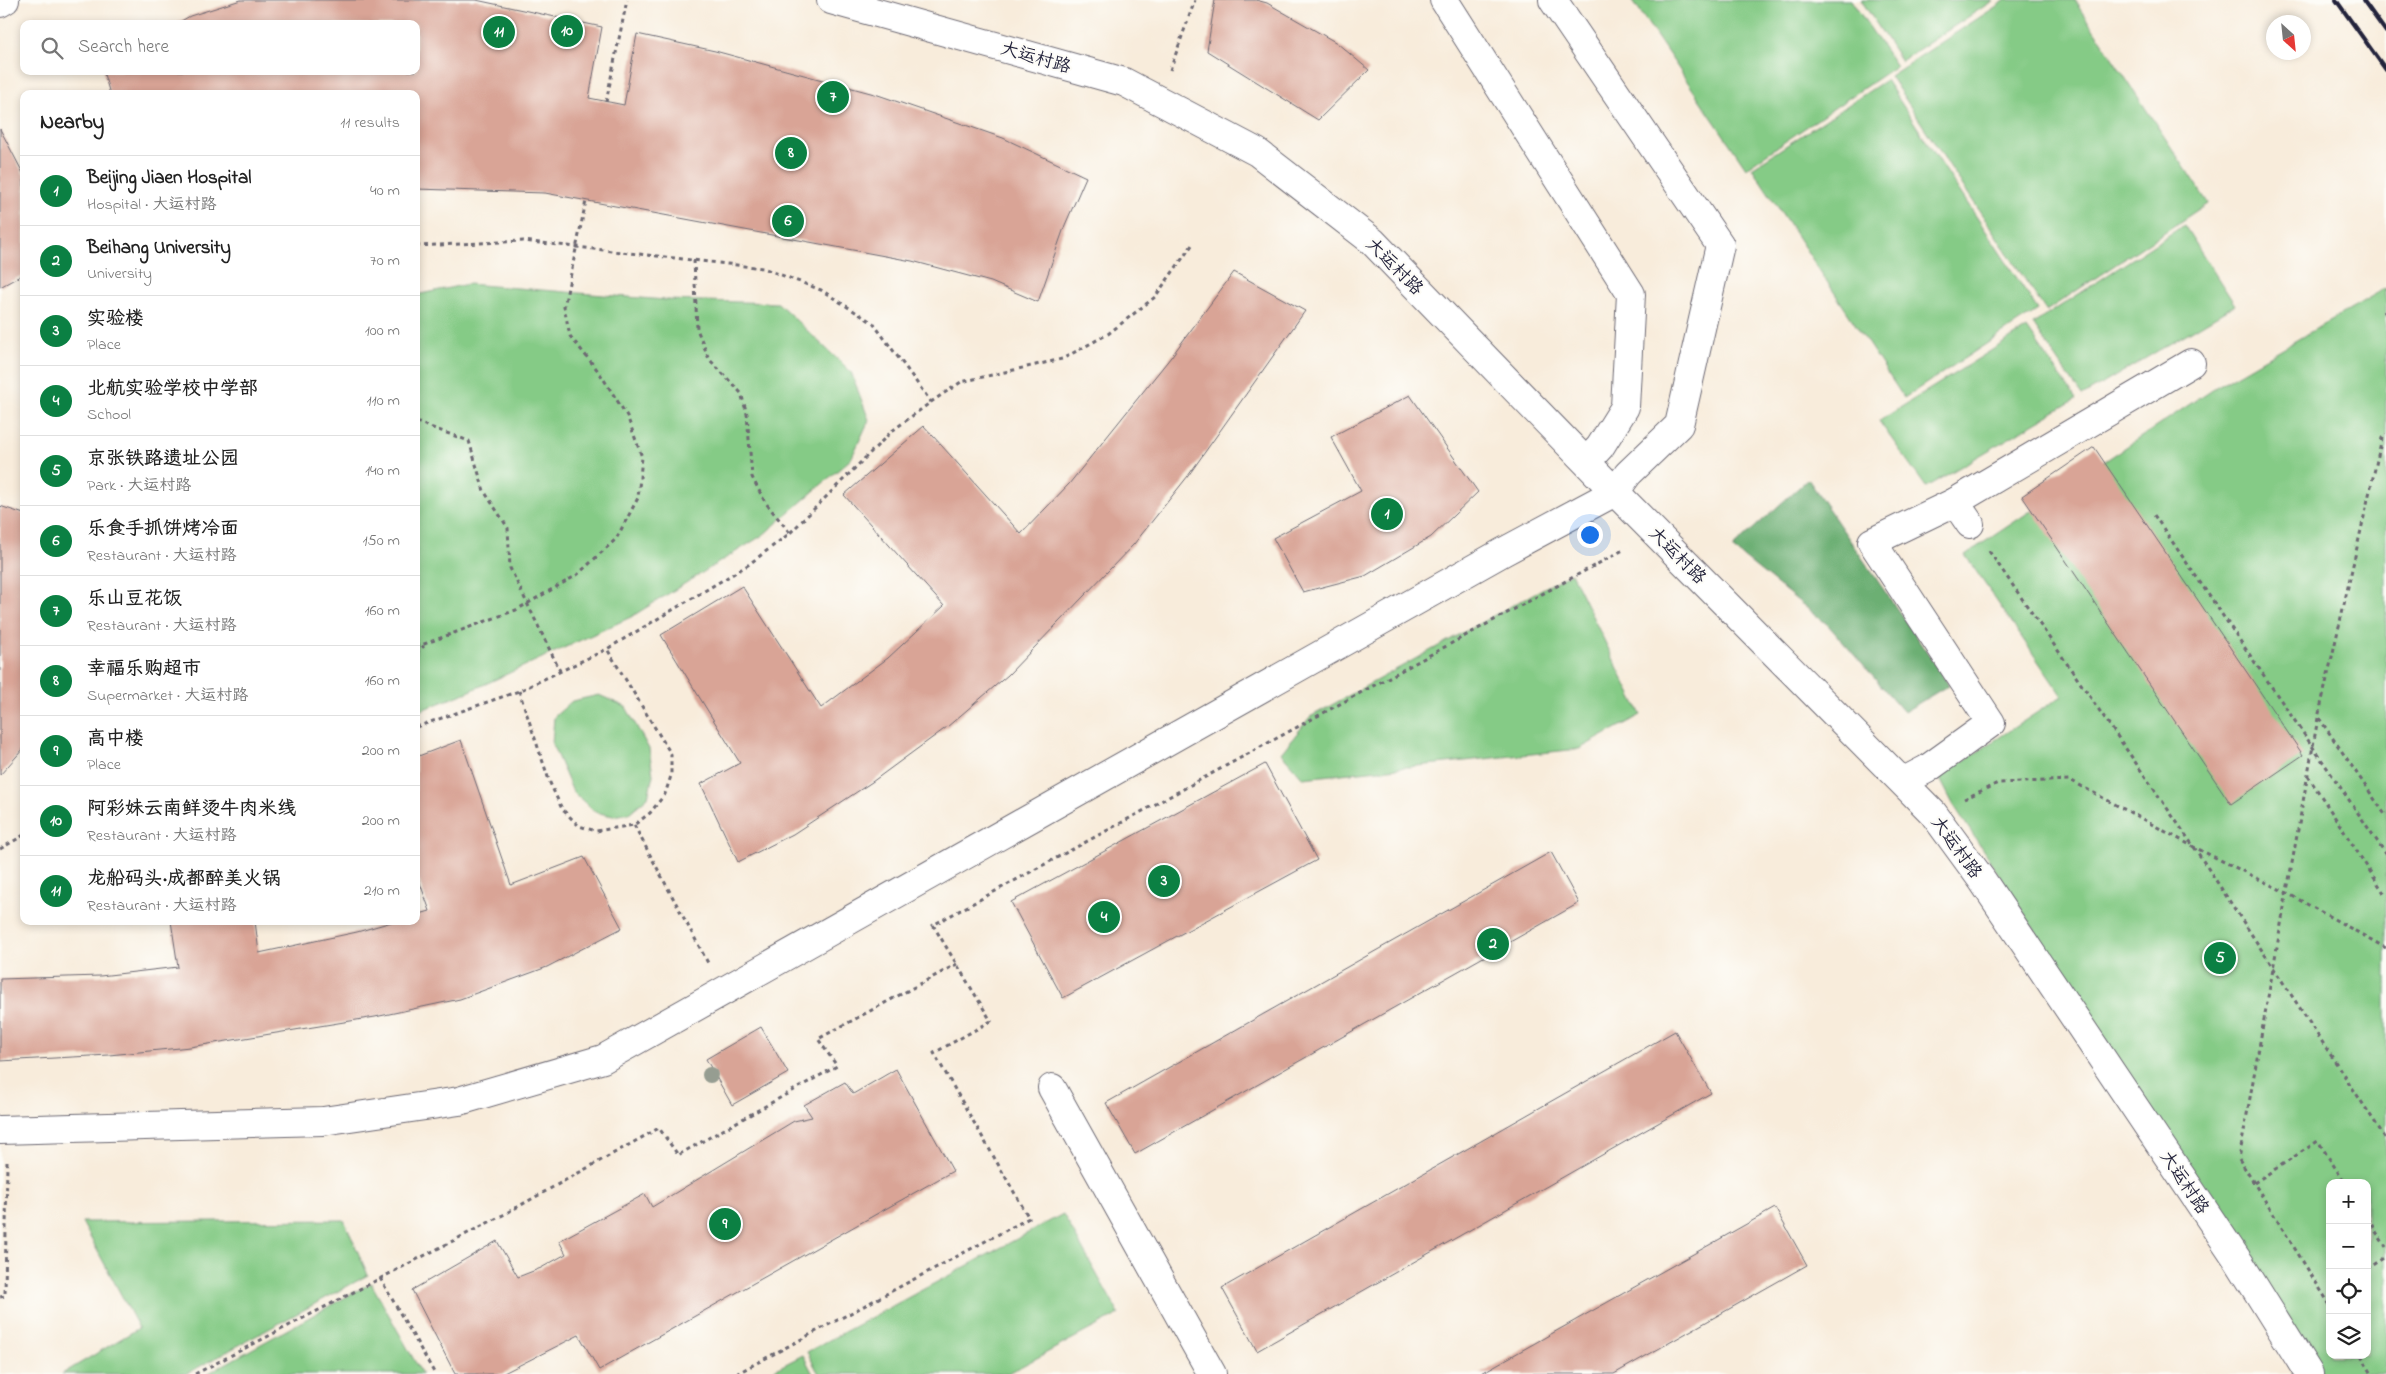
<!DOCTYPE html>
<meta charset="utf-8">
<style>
:root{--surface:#fff;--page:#f6f6f6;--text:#222;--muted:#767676;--line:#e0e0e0;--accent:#0b8043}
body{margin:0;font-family:"Indie Flower","LXGW WenKai TC",sans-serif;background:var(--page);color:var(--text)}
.controls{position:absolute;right:15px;bottom:15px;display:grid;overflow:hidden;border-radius:10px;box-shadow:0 2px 8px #0003}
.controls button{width:45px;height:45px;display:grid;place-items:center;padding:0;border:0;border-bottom:1px solid var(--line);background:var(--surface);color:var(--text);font:25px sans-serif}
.compass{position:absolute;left:2266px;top:15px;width:45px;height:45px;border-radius:50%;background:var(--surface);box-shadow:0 2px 8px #0003;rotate:153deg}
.you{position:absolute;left:1589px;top:534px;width:18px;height:18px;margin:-12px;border:4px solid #fff;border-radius:50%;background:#1a73e8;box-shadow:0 0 0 8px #1a73e833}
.badge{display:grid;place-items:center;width:32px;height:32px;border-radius:50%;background:var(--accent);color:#fff;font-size:16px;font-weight:700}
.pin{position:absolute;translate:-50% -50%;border:2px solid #fff;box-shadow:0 1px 5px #0006}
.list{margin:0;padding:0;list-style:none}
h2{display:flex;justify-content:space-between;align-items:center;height:65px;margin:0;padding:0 20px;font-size:21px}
h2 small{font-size:16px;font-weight:400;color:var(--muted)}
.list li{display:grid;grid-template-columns:32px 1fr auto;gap:15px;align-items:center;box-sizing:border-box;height:70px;padding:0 20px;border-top:1px solid var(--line)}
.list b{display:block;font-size:19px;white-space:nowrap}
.list p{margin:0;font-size:16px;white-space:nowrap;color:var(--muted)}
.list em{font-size:16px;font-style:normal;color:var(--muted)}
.icon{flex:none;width:28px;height:28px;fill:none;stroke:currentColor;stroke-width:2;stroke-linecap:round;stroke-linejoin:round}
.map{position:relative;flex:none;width:2386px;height:1374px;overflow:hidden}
.search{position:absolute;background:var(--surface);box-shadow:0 2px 8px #0003;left:20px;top:20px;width:400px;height:55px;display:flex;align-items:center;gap:12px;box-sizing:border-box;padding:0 18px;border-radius:10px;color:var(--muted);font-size:19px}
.panel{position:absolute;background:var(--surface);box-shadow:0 2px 8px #0003;left:20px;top:90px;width:400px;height:835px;border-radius:10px}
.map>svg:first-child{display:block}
.green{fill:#85cb86;stroke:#547660;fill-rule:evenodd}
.forest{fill:#6caf73;stroke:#476857}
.building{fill:#d9a496}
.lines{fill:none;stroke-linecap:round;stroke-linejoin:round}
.minor-casing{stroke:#6d6973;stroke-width:30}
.path{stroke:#6d6973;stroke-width:3;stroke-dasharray:4 4;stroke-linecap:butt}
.minor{stroke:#fff;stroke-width:28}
.rail{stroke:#22223b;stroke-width:4}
.tree{fill:#969d91}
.labels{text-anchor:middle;stroke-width:4.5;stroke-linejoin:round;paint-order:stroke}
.street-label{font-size:18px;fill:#22223b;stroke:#fdfcf7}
</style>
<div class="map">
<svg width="2386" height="1374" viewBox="0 0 2386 1374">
<rect width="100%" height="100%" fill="#fdfcf7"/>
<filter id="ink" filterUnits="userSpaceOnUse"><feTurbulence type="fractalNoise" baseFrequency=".02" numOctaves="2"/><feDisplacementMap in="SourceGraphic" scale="10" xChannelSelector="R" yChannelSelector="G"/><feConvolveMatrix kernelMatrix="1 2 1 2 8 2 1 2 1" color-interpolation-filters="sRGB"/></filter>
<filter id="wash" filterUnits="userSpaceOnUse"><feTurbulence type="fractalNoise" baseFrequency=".0096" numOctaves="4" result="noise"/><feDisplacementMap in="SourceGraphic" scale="20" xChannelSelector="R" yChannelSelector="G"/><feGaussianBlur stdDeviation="1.12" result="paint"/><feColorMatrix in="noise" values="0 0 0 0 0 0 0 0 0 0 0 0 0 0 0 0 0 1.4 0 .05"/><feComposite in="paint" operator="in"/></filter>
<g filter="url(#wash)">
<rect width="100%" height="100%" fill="#f8ecdb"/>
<g class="green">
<path d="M1632,0H1851L1896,66L1746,168Z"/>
<path d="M1861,0H1994L1901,61Z"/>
<path d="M2006,0H2074L2208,203L2046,311L1890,76Z"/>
<path d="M1886,80L2038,310L1904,398L1752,168Z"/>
<path d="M2184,225L2235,305L2082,396L2033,324Z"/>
<path d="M468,284L665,300L778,303L851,372L869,420L851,459L763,535L631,617L468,692L416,712V295Z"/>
<path d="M2386,288V1374H2323L1953,804L1939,777L2062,696L1965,555L2214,388ZM2330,1183H2367V1355H2330Z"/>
<path d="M2027,328L2076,399L1926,487L1879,421Z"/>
<path d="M1571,573L1641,715L1579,749L1303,778L1281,753L1310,717Z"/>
<path d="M599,695L626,707L649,749L653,775L648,797L629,813L613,816L595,812L573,792L552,744L554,717L572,701Z"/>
<path d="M1063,1214L1119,1314L1007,1374H819L807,1352Z"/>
<path d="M344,1220L368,1275L186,1374H62L139,1328L82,1222Z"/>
<path d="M371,1283L422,1374H207Z"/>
<path d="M803,1355L813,1374H766Z"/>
</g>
<path class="forest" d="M1808,479L1949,685L1904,712L1828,625L1732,548Z"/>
<g id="blocks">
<g class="building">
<path d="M241,0H476L602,27L589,98L624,105L637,34L715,51L878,95L1003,138L1086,177L1065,225L1038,302L991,282L912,261L545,193L416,189V94H110L103,71H416V24H176L190,16Z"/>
<path d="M1215,0H1256L1267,3L1337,43L1369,70L1318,120L1207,51Z"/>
<path d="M0,129L24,175V274L0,287Z"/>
<path d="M1234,272L1305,311L1188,476L1134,544L1008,675L947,727L872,782L793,834L738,862L701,784L740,763L661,635L742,586L821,708L888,658L944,606L844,495L924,426L1021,534L1069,484L1171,357Z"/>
<path d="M1410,395L1478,492L1431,537L1365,576L1303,592L1273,538L1361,491L1331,437Z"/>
<path d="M2094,447L2303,755L2231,804L2022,496Z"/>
<path d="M0,506L24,514V748L0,775Z"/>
<path d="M461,740L511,885L584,857L622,928L547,967L460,999L375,1017L190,1047L109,1055L0,1061V979L100,976L178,967L171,921H255L259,953L357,932L395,921H416V915L430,911L416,872V757Z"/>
<path d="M1265,764L1317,860L1063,998L1011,902Z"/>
<path d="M1551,852L1579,903L1135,1154L1106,1103Z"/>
<path d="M761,1027L788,1073L732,1105L706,1059Z"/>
<path d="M1675,1031L1711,1093L1257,1351L1222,1288Z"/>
<path d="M896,1069L953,1171L599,1370L579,1335L502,1374H455L412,1290L497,1241L518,1277L541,1268L566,1254L559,1241L645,1194L652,1207L794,1121L812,1117L804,1105L845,1082L853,1094Z"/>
<path d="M1775,1208L1807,1265L1614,1374H1480Z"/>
</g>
</g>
</g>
<g filter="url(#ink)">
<use href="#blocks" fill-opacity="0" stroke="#6d6973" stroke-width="1"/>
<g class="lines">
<defs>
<g id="minor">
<path d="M831,0L1124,82L1257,152L1372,241L1615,492L1933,813L1982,880L2239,1262L2309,1374"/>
<path d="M1444,0L1631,294L1625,407L1600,447L1587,461"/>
<path d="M0,3L5,0"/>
<path d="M1955,502L1970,524"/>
<path d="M1904,781L1927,769L1991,723L1872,542L1955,502L2191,363"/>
<path d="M1052,1088L1212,1374"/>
<path d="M0,1130L323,1121L459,1101L603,1059L1503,552L1615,492L1628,474L1679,425L1720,245L1553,0"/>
</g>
</defs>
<use href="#minor" class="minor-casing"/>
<g class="path">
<path d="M1170,70L1195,0"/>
<path d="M606,102L627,0"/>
<path d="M416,246L523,241L763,268L821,290L873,323L931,402"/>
<path d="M694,260L697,329L709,359L741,393L747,414L752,477L765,502L790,533"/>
<path d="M2384,311L2386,314"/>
<path d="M416,422L469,441L484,491L508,528L510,568L560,671"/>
<path d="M2154,515L2386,854"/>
<path d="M1989,551L2194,847L2386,1139"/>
<path d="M416,647L516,610L577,575L616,539L638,498L642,457L627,416L599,372L570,336L564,307L586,201"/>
<path d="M416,653L424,646"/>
<path d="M519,691L550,783L562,809L579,826L596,831L634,825L650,813L665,794L671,776V754L607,649"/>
<path d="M2319,718L2386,816"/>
<path d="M416,727L519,691L607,649L748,565L790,533L892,431L931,402L961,382L1062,359L1108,334L1155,297L1192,245"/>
<path d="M2308,776L2386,896"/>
<path d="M1964,799L1998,783L2070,780L2194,847L2287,893L2386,948"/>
<path d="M634,825L708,963"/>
<path d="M0,849L24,835"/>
<path d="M2254,1183L2318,1141L2345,1183"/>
<path d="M2367,1218L2386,1247"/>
<path d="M2367,1268L2386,1256"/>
<path d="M380,1278L435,1374"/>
<path d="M0,1297L5,1296L7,1162"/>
<path d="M2330,1305L2239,1159L2318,718L2382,438L2386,435"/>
<path d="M2361,1355L2372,1374"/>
<path d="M195,1374L503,1215L659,1128L678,1155L837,1066L818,1039L957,964"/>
<path d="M736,1374L1029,1218L934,1053L991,1021L933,925L1625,549"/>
</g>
<use href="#minor" class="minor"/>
<g class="rail">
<path d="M2336,0L2386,70"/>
<path d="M2363,0L2386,32"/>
</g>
</g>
<circle class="tree" cx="710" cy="1075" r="8"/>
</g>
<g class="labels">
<g class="street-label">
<text transform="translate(1036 57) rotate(16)" y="6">大运村路</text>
<text transform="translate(1395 266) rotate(45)" y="6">大运村路</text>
<text transform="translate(1678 555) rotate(45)" y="6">大运村路</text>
<text transform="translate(1957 847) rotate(54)" y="6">大运村路</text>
<text transform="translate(2185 1182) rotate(56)" y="6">大运村路</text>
</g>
</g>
</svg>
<div class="controls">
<button>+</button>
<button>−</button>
<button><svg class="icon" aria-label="locate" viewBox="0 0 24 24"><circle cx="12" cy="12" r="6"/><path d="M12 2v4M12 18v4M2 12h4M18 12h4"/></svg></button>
<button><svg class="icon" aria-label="layers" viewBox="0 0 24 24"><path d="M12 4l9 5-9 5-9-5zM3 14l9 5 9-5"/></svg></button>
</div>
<svg class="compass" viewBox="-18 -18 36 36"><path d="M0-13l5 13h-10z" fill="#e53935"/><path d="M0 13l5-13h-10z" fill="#767676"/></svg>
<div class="you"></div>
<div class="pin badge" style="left:1387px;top:514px">1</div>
<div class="pin badge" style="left:1493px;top:944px">2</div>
<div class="pin badge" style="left:1164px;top:881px">3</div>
<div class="pin badge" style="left:1104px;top:917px">4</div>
<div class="pin badge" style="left:2220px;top:958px">5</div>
<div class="pin badge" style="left:788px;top:221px">6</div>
<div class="pin badge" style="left:833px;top:97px">7</div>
<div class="pin badge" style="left:791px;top:153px">8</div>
<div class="pin badge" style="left:725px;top:1224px">9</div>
<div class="pin badge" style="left:567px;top:31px">10</div>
<div class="pin badge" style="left:499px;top:32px">11</div>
<div class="search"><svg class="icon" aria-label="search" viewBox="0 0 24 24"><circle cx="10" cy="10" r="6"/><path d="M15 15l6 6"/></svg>Search here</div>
<section class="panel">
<h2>Nearby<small>11 results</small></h2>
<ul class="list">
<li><span class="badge">1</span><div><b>Beijing Jiaen Hospital</b><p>Hospital · 大运村路</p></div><em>40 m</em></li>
<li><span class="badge">2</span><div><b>Beihang University</b><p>University</p></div><em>70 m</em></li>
<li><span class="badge">3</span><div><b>实验楼</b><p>Place</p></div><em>100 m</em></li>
<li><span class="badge">4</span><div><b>北航实验学校中学部</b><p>School</p></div><em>110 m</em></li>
<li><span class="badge">5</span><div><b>京张铁路遗址公园</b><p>Park · 大运村路</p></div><em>140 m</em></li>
<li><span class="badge">6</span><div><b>乐食手抓饼烤冷面</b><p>Restaurant · 大运村路</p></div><em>150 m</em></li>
<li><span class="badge">7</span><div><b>乐山豆花饭</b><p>Restaurant · 大运村路</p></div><em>160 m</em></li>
<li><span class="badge">8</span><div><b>幸福乐购超市</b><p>Supermarket · 大运村路</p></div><em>160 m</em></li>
<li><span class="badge">9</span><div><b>高中楼</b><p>Place</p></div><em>200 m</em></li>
<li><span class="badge">10</span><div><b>阿彩妹云南鲜烫牛肉米线</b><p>Restaurant · 大运村路</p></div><em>200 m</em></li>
<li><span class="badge">11</span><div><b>龙船码头·成都醉美火锅</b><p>Restaurant · 大运村路</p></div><em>210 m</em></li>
</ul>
</section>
</div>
